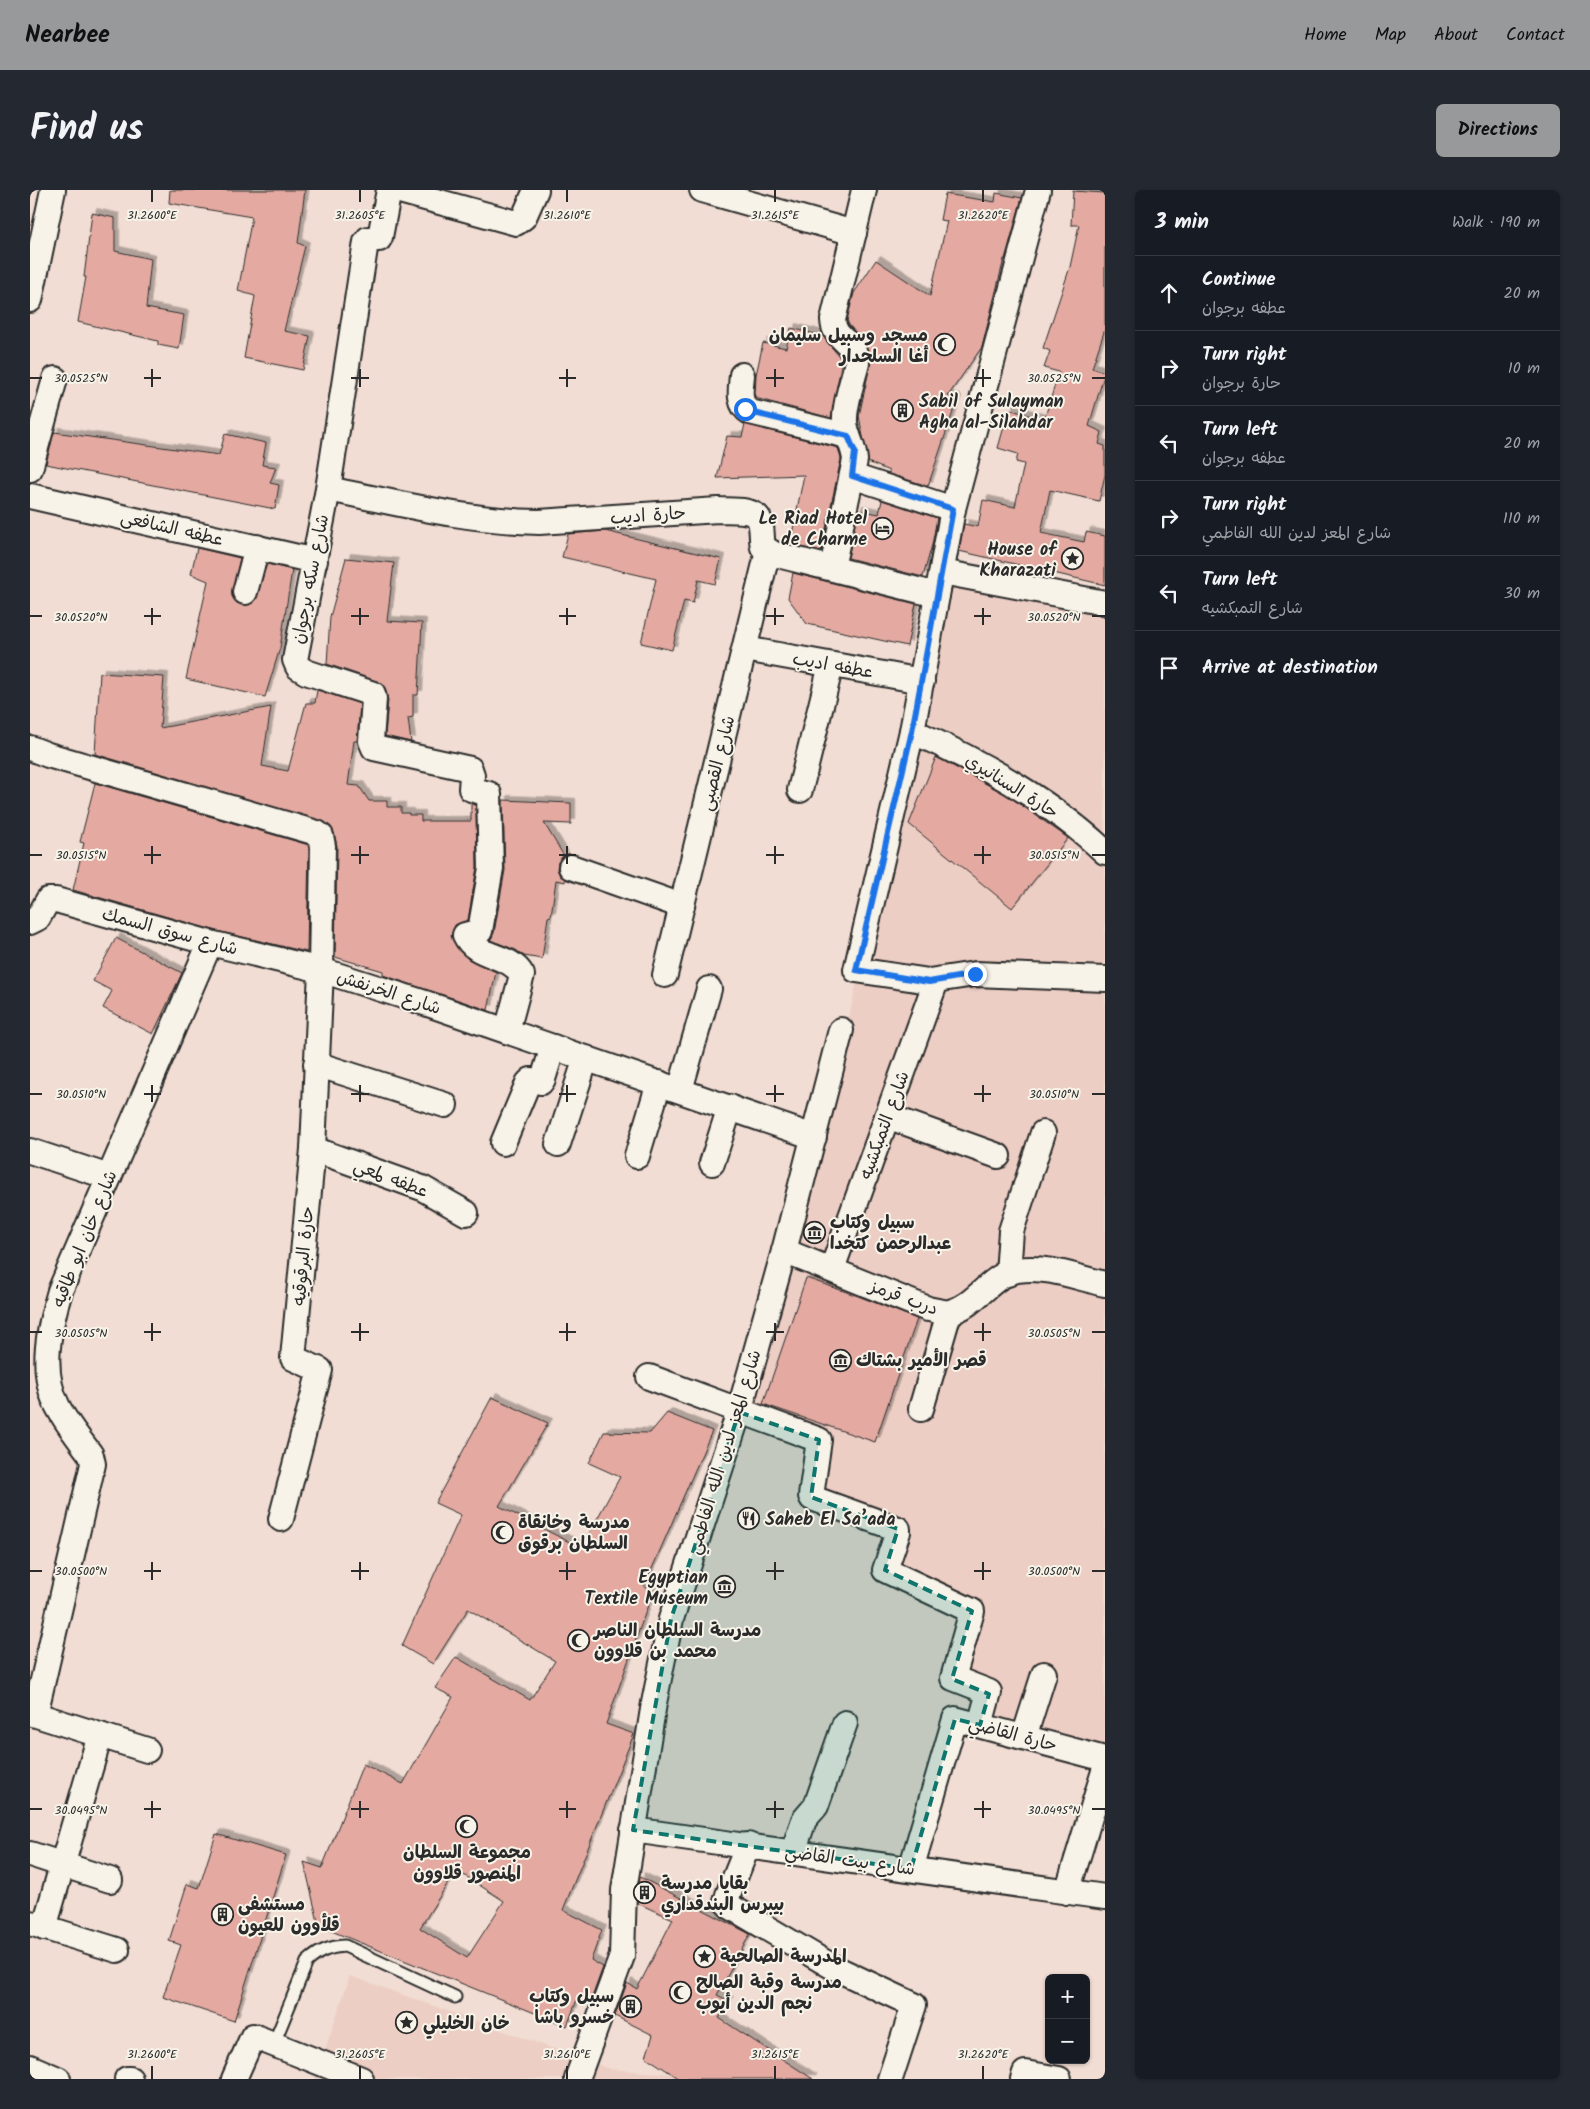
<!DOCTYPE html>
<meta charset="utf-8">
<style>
:root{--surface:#171b24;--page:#242831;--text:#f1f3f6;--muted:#9ea1a6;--line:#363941;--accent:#98999b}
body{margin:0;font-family:Kalam,"Playpen Sans Arabic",sans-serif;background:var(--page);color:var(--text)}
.controls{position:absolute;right:15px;bottom:15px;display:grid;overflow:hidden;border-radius:8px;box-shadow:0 1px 4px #0004}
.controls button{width:45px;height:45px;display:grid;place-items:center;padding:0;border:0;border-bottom:1px solid var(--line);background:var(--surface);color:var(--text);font:25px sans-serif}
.stop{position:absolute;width:15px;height:15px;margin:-11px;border:4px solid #1a73e8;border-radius:50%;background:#fff}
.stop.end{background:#1a73e8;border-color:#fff;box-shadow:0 1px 5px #0008}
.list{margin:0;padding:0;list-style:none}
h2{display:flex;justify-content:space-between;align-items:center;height:65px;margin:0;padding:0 20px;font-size:21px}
h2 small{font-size:16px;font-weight:400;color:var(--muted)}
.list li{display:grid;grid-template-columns:32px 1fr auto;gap:15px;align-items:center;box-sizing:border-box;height:75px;padding:0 20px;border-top:1px solid var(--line)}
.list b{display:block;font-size:19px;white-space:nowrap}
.list p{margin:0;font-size:16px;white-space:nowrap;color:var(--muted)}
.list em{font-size:16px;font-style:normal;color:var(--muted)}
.icon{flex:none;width:28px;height:28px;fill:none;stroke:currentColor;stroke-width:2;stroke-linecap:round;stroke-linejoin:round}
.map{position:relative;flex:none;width:1075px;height:1889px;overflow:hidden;border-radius:8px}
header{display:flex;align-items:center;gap:30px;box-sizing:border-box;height:70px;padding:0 25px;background:var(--accent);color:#111}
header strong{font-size:24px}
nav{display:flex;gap:28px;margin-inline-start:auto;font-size:18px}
.intro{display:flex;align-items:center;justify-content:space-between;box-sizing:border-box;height:120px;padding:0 30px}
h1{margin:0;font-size:35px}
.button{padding:12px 22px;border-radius:8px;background:var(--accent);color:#111;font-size:18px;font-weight:700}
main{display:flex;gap:30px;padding:0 30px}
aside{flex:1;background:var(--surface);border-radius:8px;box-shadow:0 1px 4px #0004}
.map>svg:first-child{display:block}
.built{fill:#edcec4}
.building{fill:#e4aaa1;stroke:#2b2b2b;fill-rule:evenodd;filter:url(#shadow)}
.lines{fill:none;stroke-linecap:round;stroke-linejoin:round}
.lane-casing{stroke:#2b2b2b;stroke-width:15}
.street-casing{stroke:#2b2b2b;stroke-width:28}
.lane{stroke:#f7f3e8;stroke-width:11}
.street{stroke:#f7f3e8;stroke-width:24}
.route{stroke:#1a73e8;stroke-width:6}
.marked{fill:#0f766e;fill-opacity:0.2;stroke:#0f766e;stroke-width:4;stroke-dasharray:10 6;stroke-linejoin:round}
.ticks{fill:none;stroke:#2b2b2b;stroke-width:2}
.labels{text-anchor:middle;stroke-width:4;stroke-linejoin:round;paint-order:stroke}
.poi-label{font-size:18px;font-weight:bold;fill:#2b2b2b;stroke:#f7f3e8;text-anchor:start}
.street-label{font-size:18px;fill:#2b2b2b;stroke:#f7f3e8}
.ticks-label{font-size:12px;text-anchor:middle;fill:#2b2b2b;stroke:#f7f3e8;stroke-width:4;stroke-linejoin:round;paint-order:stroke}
</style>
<header>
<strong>Nearbee</strong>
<nav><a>Home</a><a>Map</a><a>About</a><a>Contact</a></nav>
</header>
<div class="intro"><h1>Find us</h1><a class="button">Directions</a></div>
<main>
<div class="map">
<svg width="1075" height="1889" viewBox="0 0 1075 1889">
<defs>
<filter id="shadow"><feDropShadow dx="4.5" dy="-4.5" stdDeviation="0" flood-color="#0004"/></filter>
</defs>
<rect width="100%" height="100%" fill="#f1ddd3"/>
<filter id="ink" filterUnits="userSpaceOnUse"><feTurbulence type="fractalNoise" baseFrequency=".02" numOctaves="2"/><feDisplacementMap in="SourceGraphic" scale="10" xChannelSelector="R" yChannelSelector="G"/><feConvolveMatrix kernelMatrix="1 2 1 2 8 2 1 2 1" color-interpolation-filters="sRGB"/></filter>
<g filter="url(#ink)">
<g class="built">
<path d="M918,389L1075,416V1564L948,1527L955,1504L918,1489L938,1422L851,1383L865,1342L777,1308L783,1251L716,1229L785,967L878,581Z"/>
<path d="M320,1786L580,1879L701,1889H285Z"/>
</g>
<g class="building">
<path d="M140,0H275L268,53L275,56L254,141L280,146L273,180L214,168L225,106L208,101L222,27L139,13Z"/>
<path d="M1043,1L1075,3V139L1062,178L1075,182L1059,236L1072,242L1069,254L1075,256V285L1069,311L1020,300L1011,343L1054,352L1056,342L1075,346V395L929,361L934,334L948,337L953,310L985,317L994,274L986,272L988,264L968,258L979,219L1014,230L1029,182L1014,178L1020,161L1013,158L1040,77L1049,35H1041Z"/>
<path d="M966,3L992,8L975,69H974L952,157L918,206L927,210L898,296L859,284V281L838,272L829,226L841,171L835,154L819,135L817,130L824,103L846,70L900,106L917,31L910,30L915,4L965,12Z"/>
<path d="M62,23L85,28V61L121,69L116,118L154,125L149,159L128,155V151L48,132L56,87H54Z"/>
<path d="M761,138L793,146L812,170L801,228L725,208L726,185L733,153L756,158Z"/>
<path d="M715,234L808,258L811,269L791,362L760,354L774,285L687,288L697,246L712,247Z"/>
<path d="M24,242L189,265L195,244L236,253L232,275L246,277L240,293L249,295L245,319L16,274Z"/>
<path d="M852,310L907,328L902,355L893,387L818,368L828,320L849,324Z"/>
<path d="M575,341L691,369L685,394L668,390L663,413L654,411L642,460L611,453L626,389L532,367L538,344Z"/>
<path d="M167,358L210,368L202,405L206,412L212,415H219L225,411L237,374L262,380L250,458L235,507L156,489L178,391L161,384Z"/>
<path d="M316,368L364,373L357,431L392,433L388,505H383V527L378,528L381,552L355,546L358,510L353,495L347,491L297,474L300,427Z"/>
<path d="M763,383L886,414L877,456L777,434L758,408Z"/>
<path d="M70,483L134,487L130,538L241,517L232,576L258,581L276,513H285L287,500L330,514L327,551H324L318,595L329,596L339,611H357V617H371V623H379V625H391V631H441V614L446,615L447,677L438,730L425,735L421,746L429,760L438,769L466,782L458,820L353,785V781L305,767L307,656L304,643L295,632L65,564Z"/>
<path d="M906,567L977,605L1038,648L982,718L879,634Z"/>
<path d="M65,593L279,655L277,762L183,740L43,700L54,653L50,652Z"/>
<path d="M473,610L541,613V634L514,633L534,666L528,672L527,679L530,686L535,689V692L526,690L521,726L518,727L512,769L494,766L486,760L460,750L464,743L475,680Z"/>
<path d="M86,748L152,783L123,844L73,818L82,801L63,791Z"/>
<path d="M776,1088L828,1106L887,1129L845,1252L733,1214Z"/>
<path d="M462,1207L518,1233L469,1316L551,1358L590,1287L559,1273L574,1242L620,1243L637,1223L682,1241L614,1397L623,1401L576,1534L604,1544L533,1720L572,1740L561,1770L573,1777L560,1813L548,1807L537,1836L289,1736L274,1672L292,1678L333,1574L373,1594L423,1507L405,1498L426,1467L500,1510L525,1471L438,1419L403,1474L372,1456L431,1325L405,1313ZM426,1680L474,1711L437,1768L390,1738Z"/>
<path d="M186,1644L256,1665L204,1831L133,1807L151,1755L139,1751L157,1694L169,1698Z"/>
<path d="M610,1687L720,1744L687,1805L699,1811L689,1828L783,1889H650L616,1867L623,1845L585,1826L597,1793L607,1799L643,1729L607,1713Z"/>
</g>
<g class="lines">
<defs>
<path id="lane" d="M244,1853L277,1772C289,1761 299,1757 315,1756L425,1807"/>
<g id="street">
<path d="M359,0L350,47L349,49H338L336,52L298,299L265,470L268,477L276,482L343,504L344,509L341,551L344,558L440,579L442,585L441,599L459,604L461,678L450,741L435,745C446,769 480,763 492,785L477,841"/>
<path d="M366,0L486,33L494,27L506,0"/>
<path d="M672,0L824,43"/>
<path d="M1008,0L923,319L882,541L826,780L899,791L945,784L1075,789"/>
<path d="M0,110L23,0"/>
<path d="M712,185C711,198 707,214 720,222L818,246"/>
<path d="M0,279L25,189"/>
<path d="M822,286L923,319"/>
<path d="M298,299C368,313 438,331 509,332L688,320C699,321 723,318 729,329C733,337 731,349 733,357L744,364L907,405"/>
<path d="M0,306L285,371"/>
<path d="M802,378L825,270C824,256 816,246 815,232C814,216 823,189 827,173C826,150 804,152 803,130L834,0"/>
<path d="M912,382L1075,413"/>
<path d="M215,402L227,357"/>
<path d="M715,459L892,491"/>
<path d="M882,541C951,572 1020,610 1075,662"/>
<path d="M0,558L18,565L287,643L291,646L293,656L291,780L398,814L784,947"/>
<path d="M770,600L801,475"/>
<path d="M541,677L652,716"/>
<path d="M0,732L8,728L18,710H26L180,753L291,780L283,959L263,1168L290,1180L251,1329"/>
<path d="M635,785L738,361"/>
<path d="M286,874L415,915"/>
<path d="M650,900L679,799"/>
<path d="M857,926L968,966"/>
<path d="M473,953L498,893L501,890L511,892L513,889L523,857"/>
<path d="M528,954L556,868"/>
<path d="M283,959L392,998L436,1023"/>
<path d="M0,961L79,987"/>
<path d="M607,966L629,893"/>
<path d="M682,973L700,917"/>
<path d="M754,1061L898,1119C904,1120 914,1123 920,1122C946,1116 961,1084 988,1080C1016,1075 1048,1088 1075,1094"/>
<path d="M802,1079L906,791"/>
<path d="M978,1084L981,1041L1013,943"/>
<path d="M619,1187L789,1250L781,1306L782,1308L868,1339V1342L855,1380L942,1421L923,1488L959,1502L950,1535"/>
<path d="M891,1219L919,1123"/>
<path d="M0,1522L7,1516L63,1274L61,1265C50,1250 37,1234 28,1217C9,1182 19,1137 30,1101L180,753"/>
<path d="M0,1523L117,1560"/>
<path d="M994,1547L1014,1484"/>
<path d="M603,1640L1075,1707"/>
<path d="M718,1655L698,1705L696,1712L701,1717L803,1777L884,1815L860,1889"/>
<path d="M763,1662L774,1630L786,1616L815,1533"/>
<path d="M0,1664L80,1690"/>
<path d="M881,1679L925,1529L1075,1569"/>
<path d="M1037,1702L1075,1578"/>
<path d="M0,1733L87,1760"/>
<path d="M14,1738L70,1545"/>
<path d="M0,1877L28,1889"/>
<path d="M97,1889H100"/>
<path d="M204,1889L223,1846L331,1889"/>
<path d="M547,1889L592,1766L594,1700L624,1513L641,1429L709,1222L754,1061L811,840"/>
<path d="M993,1889L995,1883L1029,1889"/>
</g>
</defs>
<use href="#lane" class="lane-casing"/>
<use href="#street" class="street-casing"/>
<use href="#lane" class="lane"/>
<use href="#street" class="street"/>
</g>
</g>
<g class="lines" filter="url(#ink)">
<path class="route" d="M715,219L720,222L818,246L825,262L822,286L923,319L882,541L826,780L899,792L945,784"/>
</g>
<path class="marked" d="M709,1222L789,1250L781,1307L868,1339L855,1380L942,1421L922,1489L959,1504L950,1535L925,1529L881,1679L603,1640L641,1429Z"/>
<path class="ticks" d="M122,0V12M330,0V12M537,0V12M745,0V12M953,0V12M122,179V197M330,179V197M537,179V197M745,179V197M953,179V197M0,188H12M114,188H131M321,188H339M529,188H546M736,188H754M944,188H961M1062,188H1075M122,418V435M330,418V435M537,418V435M745,418V435M953,418V435M0,426H12M114,426H131M321,426H339M529,426H546M736,426H754M944,426H961M1062,426H1075M122,656V674M330,656V674M537,656V674M745,656V674M953,656V674M0,665H12M114,665H131M321,665H339M529,665H546M736,665H754M944,665H961M1062,665H1075M122,895V912M330,895V912M537,895V912M745,895V912M953,895V912M0,904H12M114,904H131M321,904H339M529,904H546M736,904H754M944,904H961M1062,904H1075M122,1133V1151M330,1133V1151M537,1133V1151M745,1133V1151M953,1133V1151M0,1142H12M114,1142H131M321,1142H339M529,1142H546M736,1142H754M944,1142H961M1062,1142H1075M122,1372V1390M330,1372V1390M537,1372V1390M745,1372V1390M953,1372V1390M0,1381H12M114,1381H131M321,1381H339M529,1381H546M736,1381H754M944,1381H961M1062,1381H1075M122,1611V1628M330,1611V1628M537,1611V1628M745,1611V1628M953,1611V1628M0,1619H12M114,1619H131M321,1619H339M529,1619H546M736,1619H754M944,1619H961M1062,1619H1075M122,1876V1889M330,1876V1889M537,1876V1889M745,1876V1889M953,1876V1889"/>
<defs>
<symbol id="mosque-ring" viewBox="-11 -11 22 22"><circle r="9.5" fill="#f7f3e8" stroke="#2b2b2b" stroke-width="1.5"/><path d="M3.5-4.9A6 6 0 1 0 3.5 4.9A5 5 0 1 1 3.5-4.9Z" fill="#2b2b2b"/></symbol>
<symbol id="building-ring" viewBox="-11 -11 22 22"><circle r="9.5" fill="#f7f3e8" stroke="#2b2b2b" stroke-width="1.5"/><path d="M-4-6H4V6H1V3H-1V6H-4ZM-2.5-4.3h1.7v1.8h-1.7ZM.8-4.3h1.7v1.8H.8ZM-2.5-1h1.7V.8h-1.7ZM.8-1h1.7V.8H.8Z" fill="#2b2b2b"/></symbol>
<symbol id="hotel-ring" viewBox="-11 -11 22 22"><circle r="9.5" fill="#f7f3e8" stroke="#2b2b2b" stroke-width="1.5"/><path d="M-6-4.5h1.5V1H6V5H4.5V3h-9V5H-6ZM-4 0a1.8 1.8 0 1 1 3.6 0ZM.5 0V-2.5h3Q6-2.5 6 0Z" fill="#2b2b2b"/></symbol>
<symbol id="sight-ring" viewBox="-11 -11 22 22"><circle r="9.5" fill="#f7f3e8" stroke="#2b2b2b" stroke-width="1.5"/><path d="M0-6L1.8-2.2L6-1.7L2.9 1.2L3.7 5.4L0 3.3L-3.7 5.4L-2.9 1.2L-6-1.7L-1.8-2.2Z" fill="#2b2b2b"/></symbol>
<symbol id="museum-ring" viewBox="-11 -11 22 22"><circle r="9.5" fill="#f7f3e8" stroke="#2b2b2b" stroke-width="1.5"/><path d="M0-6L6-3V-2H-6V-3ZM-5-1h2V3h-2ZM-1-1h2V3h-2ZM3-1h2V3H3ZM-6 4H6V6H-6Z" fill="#2b2b2b"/></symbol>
<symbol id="restaurant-ring" viewBox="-11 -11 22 22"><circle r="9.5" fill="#f7f3e8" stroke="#2b2b2b" stroke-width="1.5"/><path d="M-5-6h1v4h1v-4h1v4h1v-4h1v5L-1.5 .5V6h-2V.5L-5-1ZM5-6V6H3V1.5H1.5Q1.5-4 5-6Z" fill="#2b2b2b"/></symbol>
</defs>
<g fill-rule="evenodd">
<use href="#mosque-ring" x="902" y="142" width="25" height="25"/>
<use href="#building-ring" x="860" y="208" width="25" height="25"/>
<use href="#hotel-ring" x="840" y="326" width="25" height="25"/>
<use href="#sight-ring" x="1030" y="356" width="25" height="25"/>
<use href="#museum-ring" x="772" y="1030" width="25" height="25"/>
<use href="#museum-ring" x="798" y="1158" width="25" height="25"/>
<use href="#restaurant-ring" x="706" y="1316" width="25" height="25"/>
<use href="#mosque-ring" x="460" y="1330" width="25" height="25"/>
<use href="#museum-ring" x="682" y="1384" width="25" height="25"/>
<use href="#mosque-ring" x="536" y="1438" width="25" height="25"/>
<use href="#mosque-ring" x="424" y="1624" width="25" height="25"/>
<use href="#building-ring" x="602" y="1690" width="25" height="25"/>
<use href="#building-ring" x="180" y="1712" width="25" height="25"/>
<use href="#sight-ring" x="662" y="1754" width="25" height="25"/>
<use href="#mosque-ring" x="638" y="1790" width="25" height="25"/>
<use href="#building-ring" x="588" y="1804" width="25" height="25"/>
<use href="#sight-ring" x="364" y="1820" width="25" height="25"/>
</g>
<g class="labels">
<g class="poi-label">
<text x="898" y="151" text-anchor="end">مسجد وسبيل سليمان<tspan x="898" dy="21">أغا السلحدار</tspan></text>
<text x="889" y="217">Sabil of Sulayman<tspan x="889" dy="21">Agha al-Silahdar</tspan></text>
<text x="837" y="334" text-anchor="end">Le Riad Hotel<tspan x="837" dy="21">de Charme</tspan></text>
<text x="1026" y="365" text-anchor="end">House of<tspan x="1026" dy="21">Kharazati</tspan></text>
<text x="800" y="1038">سبيل وكتاب<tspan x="800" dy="21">عبدالرحمن كتخدا</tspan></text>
<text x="826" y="1176">قصر الأمير بشتاك</text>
<text x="735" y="1335">Saheb El Sa’ada</text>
<text x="488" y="1338">مدرسة وخانقاة<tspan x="488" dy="21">السلطان برقوق</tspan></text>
<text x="678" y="1393" text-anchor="end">Egyptian<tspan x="678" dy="21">Textile Museum</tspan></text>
<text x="564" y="1446">مدرسة السلطان الناصر<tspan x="564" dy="21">محمد بن قلاوون</tspan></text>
<text x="437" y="1668" text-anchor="middle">مجموعة السلطان<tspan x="437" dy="21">المنصور قلاوون</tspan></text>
<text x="631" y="1699">بقايا مدرسة<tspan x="631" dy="21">بيبرس البندقداري</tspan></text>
<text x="208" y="1720">مستشفى<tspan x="208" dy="21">قلأوون للعيون</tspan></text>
<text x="690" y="1772">المدرسة الصالحية</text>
<text x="666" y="1798">مدرسة وقبة الصالح<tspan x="666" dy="21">نجم الدين أيوب</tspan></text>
<text x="584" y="1812" text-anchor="end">سبيل وكتاب<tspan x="584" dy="21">خسرو باشا</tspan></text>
<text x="393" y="1839">خان الخليلي</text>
</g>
<g class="street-label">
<text transform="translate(618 325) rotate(-4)" y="6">حارة اديب</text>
<text transform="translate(142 338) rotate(13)" y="6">عطفه الشافعى</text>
<text transform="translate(280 389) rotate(-79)" y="6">شارع سكه برجوان</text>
<text transform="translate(803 475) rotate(10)" y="6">عطفه اديب</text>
<text transform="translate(687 573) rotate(-76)" y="6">شارع القصبى</text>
<text transform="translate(982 596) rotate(32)" y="6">حارة السنانيري</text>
<text transform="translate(140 741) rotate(15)" y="6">شارع سوق السمك</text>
<text transform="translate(359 802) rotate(18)" y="6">شارع الخرنفش</text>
<text transform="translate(854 935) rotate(-70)" y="6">شارع التمبكشيه</text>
<text transform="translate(361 988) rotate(21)" y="6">عطفه لمعي</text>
<text transform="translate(54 1049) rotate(-68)" y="6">شارع خان ابو طاقيه</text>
<text transform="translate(273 1066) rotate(-85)" y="6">حارة البرقوقيه</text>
<text transform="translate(874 1107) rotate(20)" y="6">درب قرمز</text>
<text transform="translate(694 1262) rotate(-73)" y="6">شارع المعز لدين الله الفاطمي</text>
<text transform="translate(983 1544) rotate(15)" y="6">حارة القاضي</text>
<text transform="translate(820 1670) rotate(8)" y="6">شارع بيت القاضي</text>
</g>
</g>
<g class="ticks-label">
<text x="122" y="29">31.2600°E</text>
<text x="330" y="29">31.2605°E</text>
<text x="537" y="29">31.2610°E</text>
<text x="745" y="29">31.2615°E</text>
<text x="953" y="29">31.2620°E</text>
<text x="51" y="192">30.0525°N</text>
<text x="1024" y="192">30.0525°N</text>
<text x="51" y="431">30.0520°N</text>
<text x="1024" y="431">30.0520°N</text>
<text x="51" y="669">30.0515°N</text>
<text x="1024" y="669">30.0515°N</text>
<text x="51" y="908">30.0510°N</text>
<text x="1024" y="908">30.0510°N</text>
<text x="51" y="1147">30.0505°N</text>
<text x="1024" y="1147">30.0505°N</text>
<text x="51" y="1385">30.0500°N</text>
<text x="1024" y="1385">30.0500°N</text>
<text x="51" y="1624">30.0495°N</text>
<text x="1024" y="1624">30.0495°N</text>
<text x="122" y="1868">31.2600°E</text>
<text x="330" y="1868">31.2605°E</text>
<text x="537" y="1868">31.2610°E</text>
<text x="745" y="1868">31.2615°E</text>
<text x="953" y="1868">31.2620°E</text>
</g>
</svg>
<div class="controls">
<button>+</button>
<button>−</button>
</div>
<div class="stop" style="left:715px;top:219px"></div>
<div class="stop end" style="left:945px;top:784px"></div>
</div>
<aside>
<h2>3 min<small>Walk · 190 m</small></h2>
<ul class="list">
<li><svg class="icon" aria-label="ahead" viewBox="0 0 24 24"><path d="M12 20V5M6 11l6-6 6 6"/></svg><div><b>Continue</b><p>عطفه برجوان</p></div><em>20 m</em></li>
<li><svg class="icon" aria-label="right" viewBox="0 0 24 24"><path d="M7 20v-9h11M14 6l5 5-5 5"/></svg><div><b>Turn right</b><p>حارة برجوان</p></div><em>10 m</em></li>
<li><svg class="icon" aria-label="left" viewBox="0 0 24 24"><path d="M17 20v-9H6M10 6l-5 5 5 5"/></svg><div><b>Turn left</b><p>عطفه برجوان</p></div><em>20 m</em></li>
<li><svg class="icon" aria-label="right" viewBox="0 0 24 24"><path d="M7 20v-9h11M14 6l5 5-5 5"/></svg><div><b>Turn right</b><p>شارع المعز لدين الله الفاطمي</p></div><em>110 m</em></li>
<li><svg class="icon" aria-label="left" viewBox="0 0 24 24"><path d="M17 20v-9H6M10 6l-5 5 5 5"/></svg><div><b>Turn left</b><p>شارع التمبكشيه</p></div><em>30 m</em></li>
<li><svg class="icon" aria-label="arrive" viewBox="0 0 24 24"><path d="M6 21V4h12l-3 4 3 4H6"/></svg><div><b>Arrive at destination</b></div></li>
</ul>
</aside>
</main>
